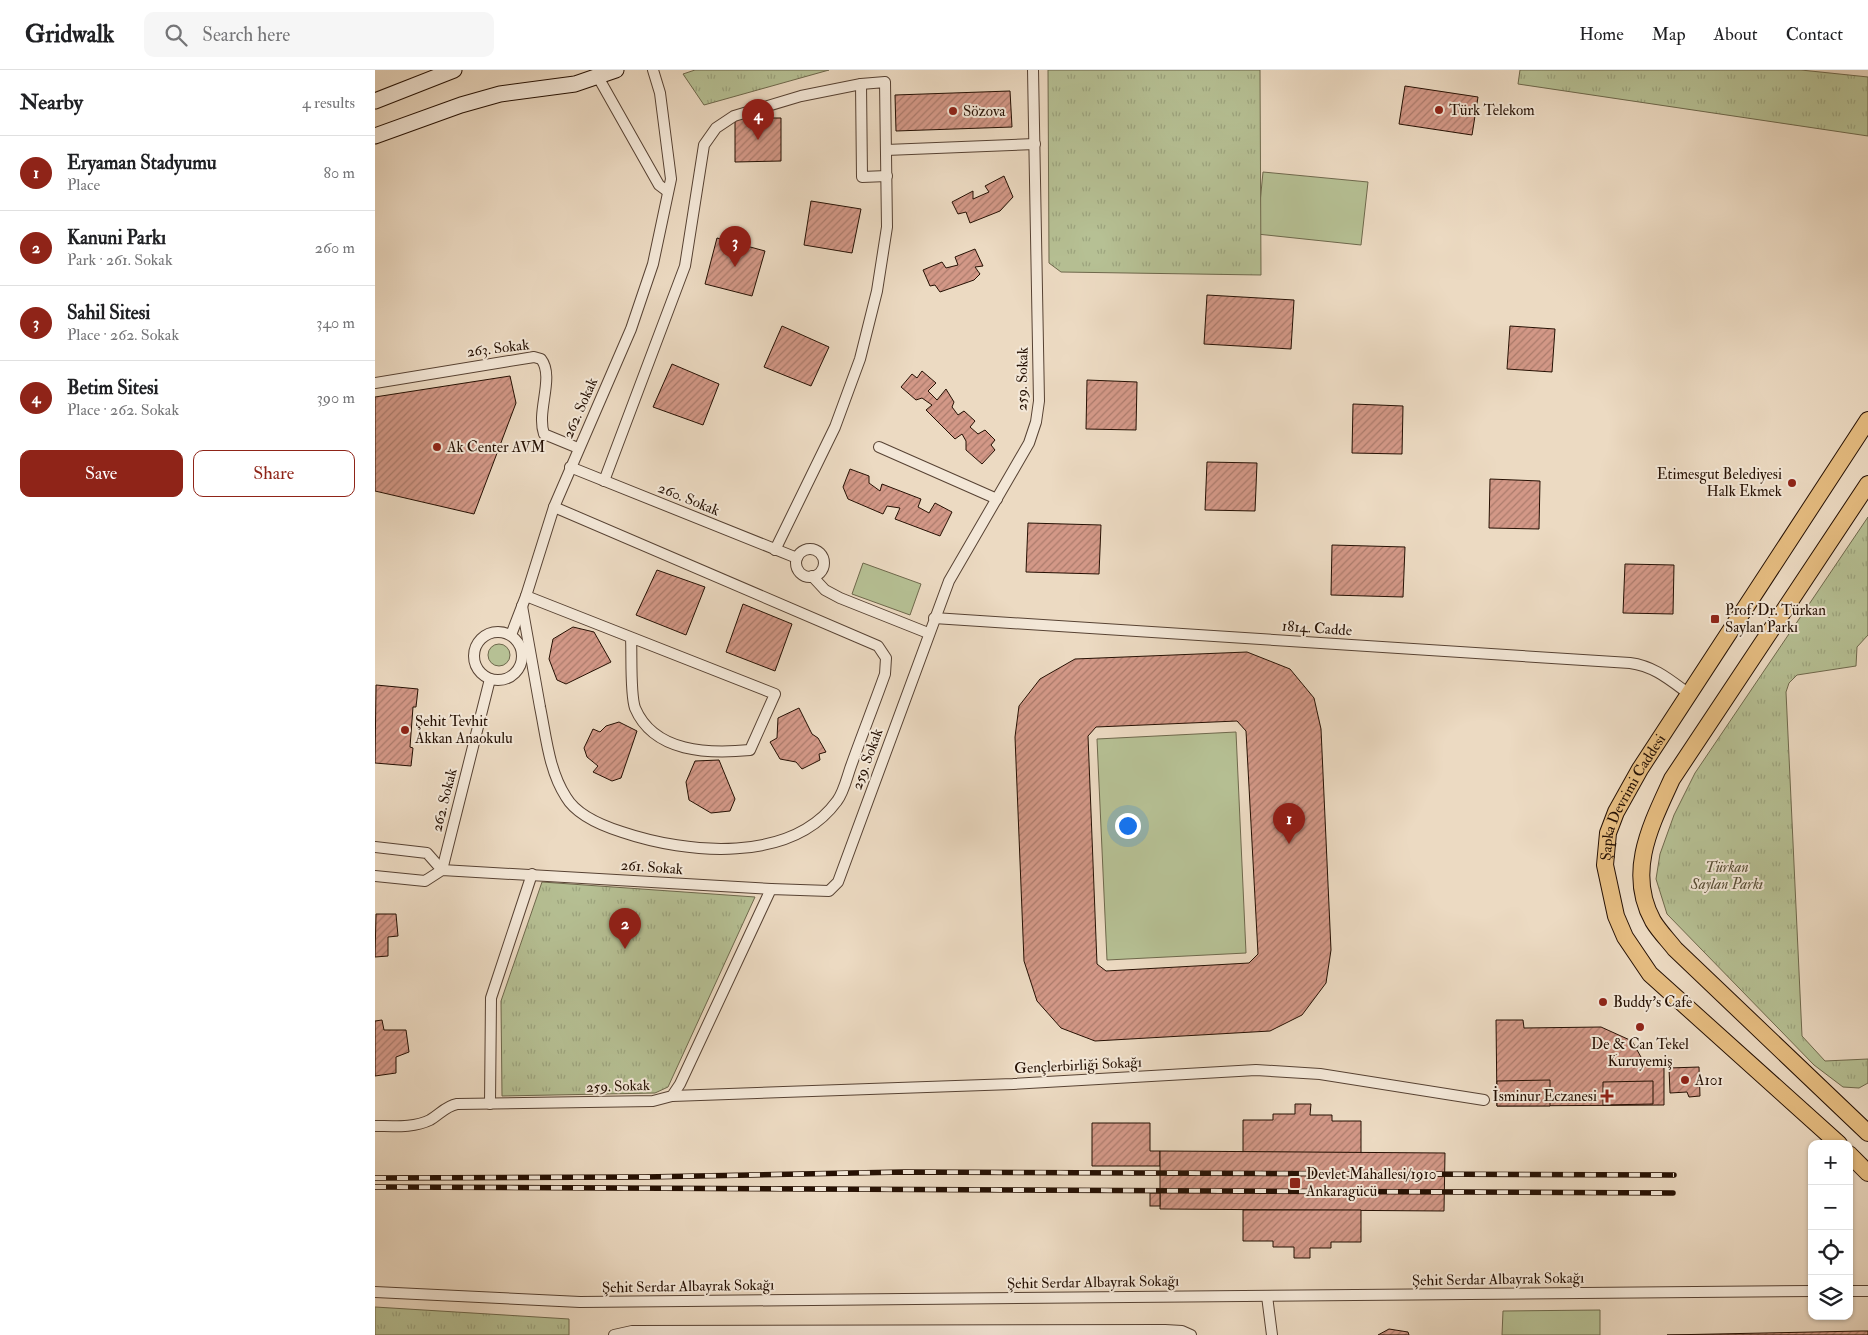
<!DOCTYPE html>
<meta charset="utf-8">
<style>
:root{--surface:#fff;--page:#f6f6f6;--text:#202124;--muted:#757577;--line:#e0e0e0;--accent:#8f2418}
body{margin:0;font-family:"IM FELL Double Pica",serif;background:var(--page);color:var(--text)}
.controls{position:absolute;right:15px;bottom:15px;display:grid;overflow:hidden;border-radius:10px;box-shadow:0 1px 4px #0004}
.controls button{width:45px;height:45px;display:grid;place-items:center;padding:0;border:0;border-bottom:1px solid var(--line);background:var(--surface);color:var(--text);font:25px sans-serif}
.you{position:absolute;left:752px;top:755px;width:18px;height:18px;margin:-12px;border:4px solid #fff;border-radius:50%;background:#1a73e8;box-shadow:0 0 0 8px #1a73e833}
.badge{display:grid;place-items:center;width:32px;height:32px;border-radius:50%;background:var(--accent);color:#fff;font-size:16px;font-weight:700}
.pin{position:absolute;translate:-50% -41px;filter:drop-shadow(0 1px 2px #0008)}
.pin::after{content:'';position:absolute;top:26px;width:18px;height:15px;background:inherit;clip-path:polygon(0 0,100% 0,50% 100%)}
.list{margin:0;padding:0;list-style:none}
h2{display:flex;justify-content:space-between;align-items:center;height:65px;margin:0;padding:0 20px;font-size:21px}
h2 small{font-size:16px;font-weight:400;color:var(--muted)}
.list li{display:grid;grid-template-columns:32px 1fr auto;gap:15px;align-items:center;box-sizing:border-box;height:75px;padding:0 20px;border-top:1px solid var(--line)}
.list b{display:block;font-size:19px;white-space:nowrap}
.list p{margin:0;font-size:16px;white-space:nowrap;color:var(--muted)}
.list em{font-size:16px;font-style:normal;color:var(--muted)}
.actions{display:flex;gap:10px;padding:15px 20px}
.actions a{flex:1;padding:11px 0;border:1px solid var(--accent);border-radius:10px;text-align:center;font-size:18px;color:var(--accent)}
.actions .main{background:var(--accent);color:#fff}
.icon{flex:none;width:28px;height:28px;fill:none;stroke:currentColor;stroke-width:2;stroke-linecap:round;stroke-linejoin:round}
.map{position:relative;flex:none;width:1493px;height:1265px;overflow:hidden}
header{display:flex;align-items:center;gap:30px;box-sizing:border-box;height:70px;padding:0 25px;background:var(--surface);border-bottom:1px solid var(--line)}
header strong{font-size:24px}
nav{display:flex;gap:28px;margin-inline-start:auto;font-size:18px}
.search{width:350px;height:45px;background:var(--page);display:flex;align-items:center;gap:12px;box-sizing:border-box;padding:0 18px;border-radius:10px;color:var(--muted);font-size:19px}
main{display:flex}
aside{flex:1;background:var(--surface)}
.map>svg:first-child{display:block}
.grass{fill:#b6c094;stroke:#6e684c}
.park{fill:url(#park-tufts);stroke:#6e684c}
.building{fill:url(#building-hatch);stroke:#251003;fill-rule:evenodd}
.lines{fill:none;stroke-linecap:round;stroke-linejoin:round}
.street-casing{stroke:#574233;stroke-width:12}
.secondary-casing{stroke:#251003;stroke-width:17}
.primary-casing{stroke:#251003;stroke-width:18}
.street{stroke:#f3e7d7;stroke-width:10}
.secondary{stroke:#f3e7d7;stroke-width:15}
.primary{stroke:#e6bd81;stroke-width:16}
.rail-casing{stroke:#251003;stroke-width:5.5}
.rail{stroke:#f3e7d7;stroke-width:4;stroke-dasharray:11;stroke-linecap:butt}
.poi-dot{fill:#8f2418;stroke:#f3e7d7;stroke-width:2}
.labels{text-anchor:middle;stroke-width:4;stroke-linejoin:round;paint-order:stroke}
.poi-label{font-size:15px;fill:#251003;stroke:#f3e7d7;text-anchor:start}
.street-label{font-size:15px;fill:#251003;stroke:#f3e7d7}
.park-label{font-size:15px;font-style:italic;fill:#584e36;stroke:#f3e7d7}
</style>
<header>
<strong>Gridwalk</strong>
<div class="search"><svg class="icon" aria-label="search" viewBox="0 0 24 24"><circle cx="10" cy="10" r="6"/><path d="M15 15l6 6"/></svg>Search here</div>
<nav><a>Home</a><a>Map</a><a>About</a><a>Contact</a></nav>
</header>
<main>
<aside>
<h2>Nearby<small>4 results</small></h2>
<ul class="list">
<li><span class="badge">1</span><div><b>Eryaman Stadyumu</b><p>Place</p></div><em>80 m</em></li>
<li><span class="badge">2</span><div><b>Kanuni Parkı</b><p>Park · 261. Sokak</p></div><em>260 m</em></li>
<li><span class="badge">3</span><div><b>Sahil Sitesi</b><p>Place · 262. Sokak</p></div><em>340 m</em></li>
<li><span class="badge">4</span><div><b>Betim Sitesi</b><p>Place · 262. Sokak</p></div><em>390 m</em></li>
</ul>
<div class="actions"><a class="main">Save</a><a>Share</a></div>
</aside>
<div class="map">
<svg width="1493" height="1265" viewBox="0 0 1493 1265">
<defs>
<pattern id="park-tufts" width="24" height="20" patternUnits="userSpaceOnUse" patternTransform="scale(1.25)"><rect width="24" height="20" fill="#b6c094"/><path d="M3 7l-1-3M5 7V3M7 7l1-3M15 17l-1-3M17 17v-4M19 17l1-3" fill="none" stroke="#9ca47e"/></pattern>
<pattern id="building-hatch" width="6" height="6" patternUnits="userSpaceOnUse" patternTransform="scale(1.25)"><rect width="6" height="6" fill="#d39887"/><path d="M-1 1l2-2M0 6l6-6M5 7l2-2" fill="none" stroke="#ab7b6c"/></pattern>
</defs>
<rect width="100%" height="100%" fill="#ecdac2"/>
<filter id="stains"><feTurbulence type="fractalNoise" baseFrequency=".004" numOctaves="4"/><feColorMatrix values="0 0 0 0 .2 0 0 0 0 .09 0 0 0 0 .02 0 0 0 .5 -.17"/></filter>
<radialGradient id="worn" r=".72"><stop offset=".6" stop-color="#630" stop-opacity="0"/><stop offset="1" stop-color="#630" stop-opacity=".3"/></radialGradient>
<g class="grass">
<path d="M888,102L993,112L986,175L882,164Z"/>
<path d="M488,493L546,514L535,545L477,524Z"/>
<circle cx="124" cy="585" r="11"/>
<path d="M861,662L871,883L732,890L722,669Z"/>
<path d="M1225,1240V1265H1127L1128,1241Z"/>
</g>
<g class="park">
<path d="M320,0H454L329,35L308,4Z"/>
<path d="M673,0H885L886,205L686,202L674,193Z"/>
<path d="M1145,0H1426L1493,7V66L1143,14Z"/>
<path d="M1493,447V565L1482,577L1481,596L1422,605L1414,613L1411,622L1427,966L1450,991L1493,989V1013L1484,1018L1468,1017L1439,995L1292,844L1281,809L1285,784L1299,745L1320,703Z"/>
<path d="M167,812L380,827L293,1017L280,1023L127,1026L126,931Z"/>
<path d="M0,1237L194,1249V1265H0Z"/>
</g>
<g class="building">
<path d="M1030,16L1103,27L1097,65L1024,54Z"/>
<path d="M635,21L637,57L521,61L520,25Z"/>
<path d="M360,48H406V91L360,92Z"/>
<path d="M629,106L638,127L625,141L595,153L591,142L583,144L577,132L598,121V129L614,122L610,116Z"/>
<path d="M436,131L486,139L477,183L429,175Z"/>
<path d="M342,168L390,181L377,226L330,214Z"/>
<path d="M600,179L608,196L600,197L605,204L599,210L565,222L560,215L555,216L548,200L567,192L571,198L583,195L580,187Z"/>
<path d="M832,225L919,230L916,279L829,274Z"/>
<path d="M407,256L454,277L436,316L389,297Z"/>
<path d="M1135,256L1180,259L1177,302L1132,299Z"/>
<path d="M297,294L344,314L328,355L278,337Z"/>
<path d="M547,301L561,313L553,321L562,330L571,319L579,332L577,337L583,345L589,341L600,351L595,357L603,364L610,360L620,370L616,375L620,380L607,394L591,380V371L587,364L580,369L551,340L557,335L547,328L541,330L526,317L537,304L542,308Z"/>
<path d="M135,306L141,333L99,444L0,421V327Z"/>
<path d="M712,310L762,312L761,360L711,359Z"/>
<path d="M978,334L1028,336L1027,384L977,383Z"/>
<path d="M832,392L882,393L880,441L830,440Z"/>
<path d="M475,399L494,406V413L505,421L507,414L546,429L543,437L554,443L560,433L577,442L565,466L520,449L525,438L512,436L508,444L473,429L468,417Z"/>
<path d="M1115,409L1165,411L1164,459L1114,458Z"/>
<path d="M653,453L726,455L724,504L651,502Z"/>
<path d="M957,475L1030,477L1028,527L956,525Z"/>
<path d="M1250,494L1299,495L1298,544L1248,543Z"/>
<path d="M282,500L330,517L311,565L261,545Z"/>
<path d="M368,534L417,554L400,601L351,582Z"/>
<path d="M198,557L219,562L236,592L191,614L182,610L174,589L178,569Z"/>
<path d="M872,582L915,599L939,628L946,659L956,880L951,913L927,945L895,961L720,971L686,958L662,931L649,891L640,667L644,636L665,609L700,589ZM862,651L871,661L883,884L874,893L731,901L722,894L713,666L721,657Z"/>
<path d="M1,615L43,619L41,637H38L35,677L38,678L36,696L0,693Z"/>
<path d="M424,638L437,664L443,668L451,682L444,684L445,690L427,699L421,692L405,689L395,672L402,668L403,648Z"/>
<path d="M244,652L262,661L246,708L237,711L218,702L223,696L212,687L209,678L218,659L225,662L231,656Z"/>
<path d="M344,690L360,729L355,741L336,743L314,730L311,712L320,691Z"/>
<path d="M1,844H21L23,866L13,867V886L0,887Z"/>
<path d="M7,950L9,960H31L34,982L21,987V1003L0,1006V951Z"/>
<path d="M1121,950H1148L1149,958L1226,957L1257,971L1271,996H1289V1035L1122,1036Z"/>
<path d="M1324,997L1325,1026L1314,1027L1312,1022L1295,1023L1294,998Z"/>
<path d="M1175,1010V1036H1122V1011Z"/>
<path d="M1278,1011V1034L1228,1035V1012Z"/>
<path d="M920,1034H936L935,1045H957V1051H986V1083L868,1082V1050H898V1044H920Z"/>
<path d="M717,1053H775V1081H785V1096H717Z"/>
<path d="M785,1081L1070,1083L1069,1141L785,1139Z"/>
<rect x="775" y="1123" width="10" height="13"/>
<path d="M868,1140H986V1172H956V1178H935V1188H919V1177H898V1171H868Z"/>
<path d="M1014,1259L1033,1262L1034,1265H1003Z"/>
<path d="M1487,1261H1493V1265H1292Z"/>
</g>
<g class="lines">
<defs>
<g id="street">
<path d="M223,7L284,115L292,121"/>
<path d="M486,14L487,107L512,106"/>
<path d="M511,80L660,74"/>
<path d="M0,313L159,287L166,289C180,307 161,341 169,364L203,378"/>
<path d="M504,377L622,429"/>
<path d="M195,397L422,488"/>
<path d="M229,411L310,196L329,75L341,58L359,46L426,26L486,14L510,12L512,157L502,221L485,289L460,357L400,480"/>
<circle cx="435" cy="493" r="14"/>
<path d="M437,506L450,520L465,528L553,563"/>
<path d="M151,526L400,624L375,680C334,684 279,683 260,638C255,624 257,584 256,568"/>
<path d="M147,536C153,570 159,603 165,637C171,666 174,701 191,727C202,746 228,756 247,762C312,784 416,794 462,731C469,722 472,707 476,696C487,665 499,635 510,604L511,588L503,576L179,437"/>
<path d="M559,548L1255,593C1279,596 1295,610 1314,624"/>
<circle cx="123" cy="586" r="24"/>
<path d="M136,565L151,526L179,437L256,259L278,194L296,109L285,23L278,0"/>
<path d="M0,777L52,783L67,800"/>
<path d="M67,800L115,609"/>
<path d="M0,806L50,811L67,800L396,819"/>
<path d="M297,1026L638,1014L881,1000L945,1004L1109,1030"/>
<path d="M115,1034L116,928L157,804"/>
<path d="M0,1056C18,1056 39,1058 55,1050C65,1044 71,1036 82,1034L278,1031L297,1026L305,1014L396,819L454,821L463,812L574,511L654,373L661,352L664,331L658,0"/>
<path d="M1474,1221H1493"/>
<path d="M0,1222L205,1232L1437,1221"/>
<path d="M892,1226L897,1265"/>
<path d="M239,1265L257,1261L790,1260L807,1261L816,1265"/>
</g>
<g id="secondary">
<path d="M0,31L79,0"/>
<path d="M0,66L86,35L125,24L200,14L241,0"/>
</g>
<g id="primary">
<path d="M1493,414L1297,709C1276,755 1251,802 1278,851C1284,861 1293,870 1300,879L1493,1063"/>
<path id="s1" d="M1464,1074L1275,904L1250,867L1241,846L1230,795L1233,763L1241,742L1265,699L1493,350"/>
<path d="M1474,1084L1493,1103"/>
</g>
</defs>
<use href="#street" class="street-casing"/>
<use href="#secondary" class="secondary-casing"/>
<use href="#primary" class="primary-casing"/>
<use href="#street" class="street"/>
<use href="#secondary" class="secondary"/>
<use href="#primary" class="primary"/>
<defs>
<g id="rail">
<path d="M0,1108L270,1107L529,1102L1299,1105"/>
<path d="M0,1117L1298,1123"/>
</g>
</defs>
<use href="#rail" class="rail-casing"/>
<use href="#rail" class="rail"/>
</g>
<g class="poi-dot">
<circle cx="1064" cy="40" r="5"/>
<circle cx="578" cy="41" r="5"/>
<circle cx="62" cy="377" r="5"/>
<circle cx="1417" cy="413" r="5"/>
<rect x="1335" y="544" width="10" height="10" rx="2.5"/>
<circle cx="30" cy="660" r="5"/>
<circle cx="1228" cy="932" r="5"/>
<circle cx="1265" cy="957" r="5"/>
<circle cx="1310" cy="1010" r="5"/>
<path d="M1229.5 1018.5h5v5h5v5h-5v5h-5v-5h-5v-5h5z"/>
<rect x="914" y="1107" width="12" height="12" rx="2.5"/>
</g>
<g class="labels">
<g class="poi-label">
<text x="1074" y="45">Türk Telekom</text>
<text x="588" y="46">Sözova</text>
<text x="72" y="382">Ak Center AVM</text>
<text x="1407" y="409" text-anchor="end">Etimesgut Belediyesi<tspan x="1407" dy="17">Halk Ekmek</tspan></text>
<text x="1350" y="545">Prof. Dr. Türkan<tspan x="1350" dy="17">Saylan Parkı</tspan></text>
<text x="40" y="656">Şehit Tevhit<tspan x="40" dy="17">Akkan Anaokulu</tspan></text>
<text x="1238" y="937">Buddy's Cafe</text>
<text x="1265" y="979" text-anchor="middle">De &amp; Can Tekel<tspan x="1265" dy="17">Kuruyemiş</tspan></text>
<text x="1320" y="1015">A101</text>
<text x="1222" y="1031" text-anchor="end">İsminur Eczanesi</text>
<text x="931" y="1109">Devlet Mahallesi/1910<tspan x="931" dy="17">Ankaragücü</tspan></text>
</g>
<g class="street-label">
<text transform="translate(123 278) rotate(-7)" y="5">263. Sokak</text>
<text transform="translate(647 309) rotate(-89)" y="5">259. Sokak</text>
<text transform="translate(205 338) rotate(-66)" y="5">262. Sokak</text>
<text transform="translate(314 429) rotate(22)" y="5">260. Sokak</text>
<text transform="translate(942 558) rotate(4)" y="5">1814. Cadde</text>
<text transform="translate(492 689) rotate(-70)" y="5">259. Sokak</text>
<text dy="5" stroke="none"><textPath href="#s1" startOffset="448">Şapka Devrimi Caddesi</textPath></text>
<text transform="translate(69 730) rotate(-76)" y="5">262. Sokak</text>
<text transform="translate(277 797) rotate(4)" y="5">261. Sokak</text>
<text transform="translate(703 995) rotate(-3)" y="5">Gençlerbirliği Sokağı</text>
<text transform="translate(243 1016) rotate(-2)" y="5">259. Sokak</text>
<text transform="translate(1123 1209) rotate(-1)" y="5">Şehit Serdar Albayrak Sokağı</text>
<text transform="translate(718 1212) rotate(-1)" y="5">Şehit Serdar Albayrak Sokağı</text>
<text transform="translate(313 1216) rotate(-1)" y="5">Şehit Serdar Albayrak Sokağı</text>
</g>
<g class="park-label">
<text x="1352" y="802">Türkan<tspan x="1352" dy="17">Saylan Parkı</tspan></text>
</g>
</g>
<rect width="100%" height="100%" filter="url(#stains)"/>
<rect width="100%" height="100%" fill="url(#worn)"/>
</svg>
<div class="controls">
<button>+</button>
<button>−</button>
<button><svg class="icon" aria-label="locate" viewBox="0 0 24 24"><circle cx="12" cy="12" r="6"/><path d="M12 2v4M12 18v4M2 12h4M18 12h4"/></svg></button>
<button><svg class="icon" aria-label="layers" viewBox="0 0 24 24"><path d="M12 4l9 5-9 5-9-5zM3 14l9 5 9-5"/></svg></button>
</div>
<div class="you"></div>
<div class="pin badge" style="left:914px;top:774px">1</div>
<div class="pin badge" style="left:250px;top:879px">2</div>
<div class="pin badge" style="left:360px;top:197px">3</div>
<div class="pin badge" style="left:383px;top:70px">4</div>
</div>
</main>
